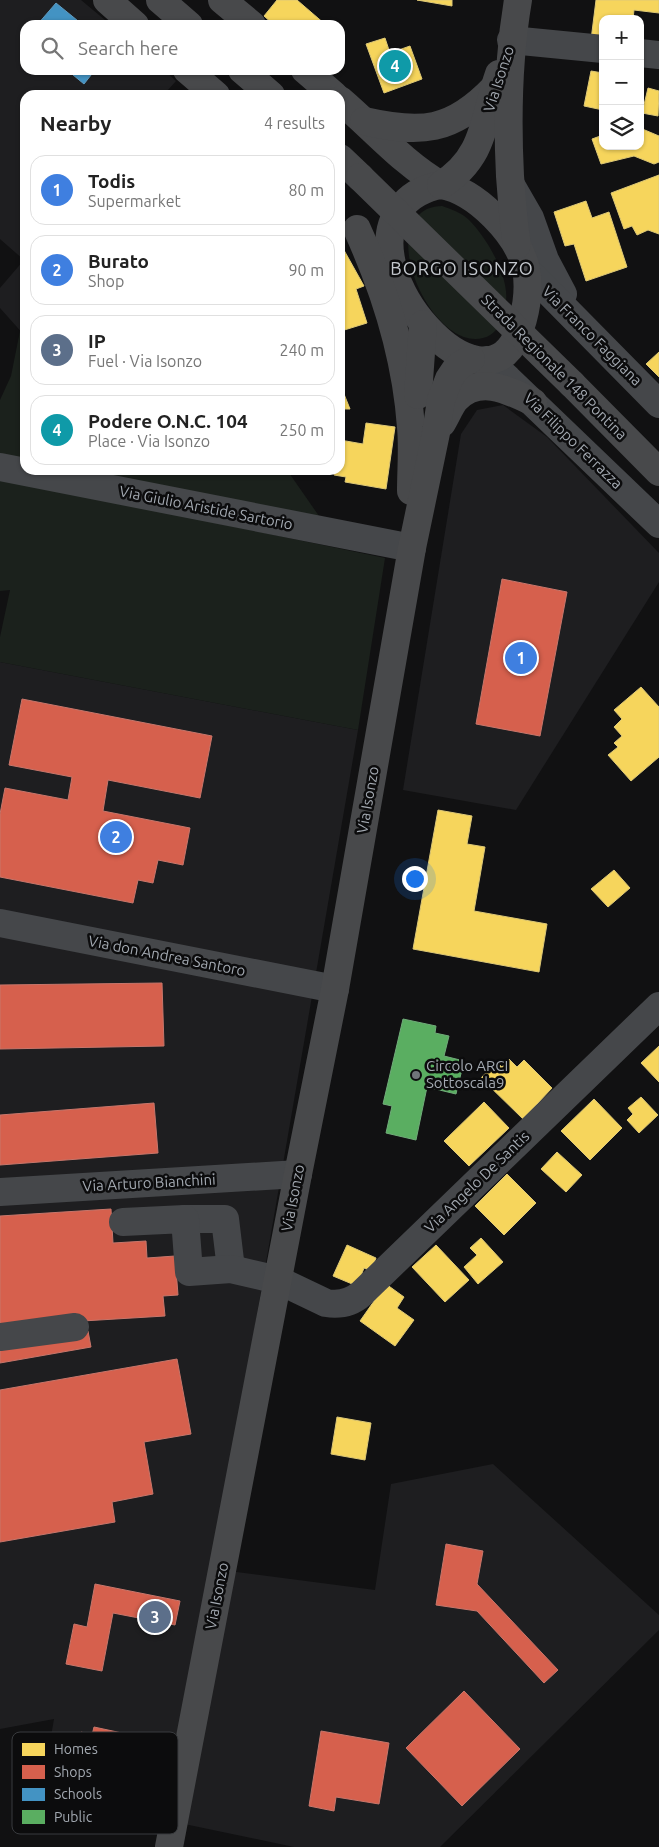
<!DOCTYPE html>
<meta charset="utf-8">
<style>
:root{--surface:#fff;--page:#f6f6f6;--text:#222;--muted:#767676;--line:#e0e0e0;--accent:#707479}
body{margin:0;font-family:Ubuntu,sans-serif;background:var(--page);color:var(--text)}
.controls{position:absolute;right:15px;top:15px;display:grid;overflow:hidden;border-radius:10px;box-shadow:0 1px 4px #0004}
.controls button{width:45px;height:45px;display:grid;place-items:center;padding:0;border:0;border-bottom:1px solid var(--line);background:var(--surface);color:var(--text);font:25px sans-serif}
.you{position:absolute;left:414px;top:878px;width:18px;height:18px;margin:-12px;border:4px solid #fff;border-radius:50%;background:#1a73e8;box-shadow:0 0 0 8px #1a73e833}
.badge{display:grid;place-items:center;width:32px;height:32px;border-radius:50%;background:var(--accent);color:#fff;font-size:16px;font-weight:700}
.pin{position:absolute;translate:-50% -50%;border:2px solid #fff;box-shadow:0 1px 5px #0006}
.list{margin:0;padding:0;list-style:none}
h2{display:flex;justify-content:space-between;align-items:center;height:65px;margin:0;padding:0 20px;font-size:21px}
h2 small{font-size:16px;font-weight:400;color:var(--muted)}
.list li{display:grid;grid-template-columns:32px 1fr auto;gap:15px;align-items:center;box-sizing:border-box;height:70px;margin:0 10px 10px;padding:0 10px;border:1px solid var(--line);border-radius:15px}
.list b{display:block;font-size:19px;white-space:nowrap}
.list p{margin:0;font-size:16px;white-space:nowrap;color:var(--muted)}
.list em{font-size:16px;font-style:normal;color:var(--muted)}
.icon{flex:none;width:28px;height:28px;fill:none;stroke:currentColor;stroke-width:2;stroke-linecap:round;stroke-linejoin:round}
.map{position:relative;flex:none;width:659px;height:1847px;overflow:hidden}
.search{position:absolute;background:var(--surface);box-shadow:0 1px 4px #0004;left:20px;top:20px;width:325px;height:55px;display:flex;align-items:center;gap:12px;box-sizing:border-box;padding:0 18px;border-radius:15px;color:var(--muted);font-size:19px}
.panel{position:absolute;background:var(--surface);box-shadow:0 1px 4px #0004;left:20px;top:90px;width:325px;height:385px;border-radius:15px}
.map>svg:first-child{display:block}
.built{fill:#1e1e20}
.green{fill:#1b211c}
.homes{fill:#f6d55c;stroke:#ddc876}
.shops{fill:#d6604d;stroke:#c7766b}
.schools{fill:#4393c3;stroke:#609abe}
.public{fill:#5aae61;stroke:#70ac79}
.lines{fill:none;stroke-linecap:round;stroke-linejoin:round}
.minor{stroke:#45474a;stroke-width:28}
.major{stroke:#48494b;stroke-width:28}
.major-bridge{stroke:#48494b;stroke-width:28}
.poi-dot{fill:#707479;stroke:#0c0c0d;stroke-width:2}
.labels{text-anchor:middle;stroke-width:5;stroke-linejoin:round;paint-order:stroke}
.street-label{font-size:15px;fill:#a3a9b1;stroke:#0c0c0d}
.poi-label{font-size:15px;fill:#a3a9b1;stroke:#0c0c0d;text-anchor:start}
.quarter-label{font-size:18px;letter-spacing:1px;fill:#c4c8ce;stroke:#0c0c0d}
.key{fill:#0c0c0d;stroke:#393b3e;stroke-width:1}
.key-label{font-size:14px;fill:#a3a9b1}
</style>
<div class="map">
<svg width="659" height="1847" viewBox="0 0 659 1847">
<rect width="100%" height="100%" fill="#111112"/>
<g class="built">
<path d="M0,0H81L111,25H25V70H164L176,81L167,91L171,95H25V336L0,308V288L24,260L0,239Z"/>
<path d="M503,405L547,437L659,553V582L516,810L403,790L461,434L477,410Z"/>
<path d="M0,662L358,730L213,1569L375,1590L391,1484L493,1464L659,1615V1630L440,1847H294L41,1794L54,1719L0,1729Z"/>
</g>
<g class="green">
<path d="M442,206C451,209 462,213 469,220C487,238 509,276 506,301C506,306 503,311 502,316C499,327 495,335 483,338C435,351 378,234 427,209C432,207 437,206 442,206Z"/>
<path d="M20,331L25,336V461L0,456V400L11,376Z"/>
<path d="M71,470H287L319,516Z"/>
<path d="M0,478L385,558L358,730L0,662V637L10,590L0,591Z"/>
</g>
<g class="homes">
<path d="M277,0H297L326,25H274L264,16Z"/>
<path d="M417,0H452V6Z"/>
<path d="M596,0H659V13L634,10L633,19H603V41L591,40Z"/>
<path d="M385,38L390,53L410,46L422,79L384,93L366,44Z"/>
<path d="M591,71L603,73V110L584,106Z"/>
<path d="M648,88L659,91L658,116L642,113Z"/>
<path d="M640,128L659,136V162L654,164L634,156L601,164L592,139L603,135V146H640Z"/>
<path d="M659,175V234L648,230L637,235L632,226L624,229L611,193Z"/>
<path d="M586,201L592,218L609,212L627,267L586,281L574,244L565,246L554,212Z"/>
<path d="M340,243L364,286L356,289L367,323L341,331Z"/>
<path d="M659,352V377L646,364Z"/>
<path d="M340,384L350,409H340Z"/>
<path d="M366,423L395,427L386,489L345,482L346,477L334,475L335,470H340V440L363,444Z"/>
<path d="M641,687L659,707V757L631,781L608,755L618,747L614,743L622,736L614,727L622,719L614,710Z"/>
<path d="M438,810L472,816L467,844L485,847L474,911L547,924L539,972L413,949Z"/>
<path d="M614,870L630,888L608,907L591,889Z"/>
<path d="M659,1046V1082L641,1063Z"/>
<path d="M509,1059L517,1067L524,1060L552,1088L523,1119L481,1078L496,1062L502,1067Z"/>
<path d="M641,1097L658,1115L639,1133L627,1120L633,1114L628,1108Z"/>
<path d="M594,1099L622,1128L590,1160L561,1131Z"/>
<path d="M484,1102L509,1128L469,1166L444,1141Z"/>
<path d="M557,1152L582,1175L566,1192L541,1169Z"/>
<path d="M507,1174L536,1203L504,1235L475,1206Z"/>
<path d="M481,1238L503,1262L478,1284L464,1267L477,1255L470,1248Z"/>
<path d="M347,1245L376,1258L371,1271L364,1268L357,1286L333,1276Z"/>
<path d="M436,1245L469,1280L445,1302L412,1267Z"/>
<path d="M386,1284L404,1297L397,1308L414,1320L395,1346L360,1321Z"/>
<path d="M337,1417L371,1423L365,1460L331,1454Z"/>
</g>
<g class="shops">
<path d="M502,579L567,592L540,736L476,724Z"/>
<path d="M22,699L212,736L200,798L108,780L103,811L190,828L183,865L158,860L153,883L138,880L133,903L0,877V814L5,788L68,800L72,777L9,765Z"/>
<path d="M162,983L164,1046L0,1049V985Z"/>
<path d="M154,1103L158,1153L0,1165V1115Z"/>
<path d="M111,1209L113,1243L146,1241L147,1258L175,1256L178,1295L163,1296L165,1316L0,1326V1216Z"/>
<path d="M88,1331L91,1347L0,1363V1346Z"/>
<path d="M177,1359L191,1434L144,1442L153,1494L112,1502L115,1522L0,1542V1390Z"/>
<path d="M446,1544L483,1551L477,1584L558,1670L544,1683L477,1611L436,1605Z"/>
<path d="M95,1584L180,1601L175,1625L113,1613L102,1671L66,1664L74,1624L87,1627Z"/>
<path d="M464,1691L520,1749L462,1806L406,1748Z"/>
<path d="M94,1727L136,1736L120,1802L67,1789L81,1732L92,1735Z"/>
<path d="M321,1731L389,1743L379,1804L336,1797L334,1811L309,1806Z"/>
</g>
<g class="schools">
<path d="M56,3L83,25H37Z"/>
<path d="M67,70H95L84,84Z"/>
</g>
<path class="public" d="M403,1019L436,1026L435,1033L449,1036L444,1056L464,1061L456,1094L427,1087L416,1140L386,1133L392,1106L383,1104Z"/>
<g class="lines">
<g class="minor">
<path d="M511,40L603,49"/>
<path d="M640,53L659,55"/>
<path d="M511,185L530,218L545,260L563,294"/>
<path d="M526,269L659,404"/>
<path d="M487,360L508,379L659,524"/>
<path d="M0,467L412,548"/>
<path d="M0,923L335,989"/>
<path d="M0,1192L298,1174"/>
<path d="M185,1219H225L231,1269"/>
<path d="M123,1222L185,1219L189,1272L231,1269L278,1280L326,1303C339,1305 351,1303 361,1294L659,1006"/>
<path d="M0,1337L75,1327"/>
</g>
<g class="major">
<path d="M107,0L135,25"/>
<path d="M160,0L189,25"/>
<path d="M222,0L252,25"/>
<path d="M187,70L216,95"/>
<path d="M242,70L271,95"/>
<path d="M305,70L334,95"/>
<path d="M340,100C374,129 403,163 441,185"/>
<path d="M364,121C421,134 452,132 494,88"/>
<path d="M340,158L360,177"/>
<path d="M441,185C476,191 518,234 526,269C530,290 526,316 517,336C482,418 352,275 400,209C410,195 424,188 441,185Z"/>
<path d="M441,185C486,157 483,119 499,74"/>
<path d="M357,229C385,290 406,358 411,427C413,448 411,470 411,491"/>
<path d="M517,245C513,222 512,199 510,176C507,117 508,59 518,0"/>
<path d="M572,384L659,472"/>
<path d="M418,395L423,324"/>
<path d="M442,423C447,415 450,406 456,399C479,375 508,390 533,402"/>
<path d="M169,1847L298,1174L335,989L412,548L436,433L441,400L449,379L455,370L462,364L471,359"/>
</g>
<path class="major-bridge" d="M360,177L572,384"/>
</g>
<circle class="poi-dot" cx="416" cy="1075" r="5"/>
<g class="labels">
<g class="street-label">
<text transform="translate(499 79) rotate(-72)" y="5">Via Isonzo</text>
<text transform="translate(592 336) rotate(45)" y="5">Via Franco Faggiana</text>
<text transform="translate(554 367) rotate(45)" y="5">Strada Regionale 148 Pontina</text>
<text transform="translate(573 441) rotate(44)" y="5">Via Filippo Ferrazza</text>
<text transform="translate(206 508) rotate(11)" y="5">Via Giulio Aristide Sartorio</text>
<text transform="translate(368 800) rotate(-80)" y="5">Via Isonzo</text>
<text transform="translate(167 956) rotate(11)" y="5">Via don Andrea Santoro</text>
<text transform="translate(477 1182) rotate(-44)" y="5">Via Angelo De Santis</text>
<text transform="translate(149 1183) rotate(-3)" y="5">Via Arturo Bianchini</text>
<text transform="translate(293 1198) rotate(-79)" y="5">Via Isonzo</text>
<text transform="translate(217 1596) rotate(-79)" y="5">Via Isonzo</text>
</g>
<g class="poi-label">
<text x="426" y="1071">Circolo ARCI<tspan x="426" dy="17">Sottoscala9</tspan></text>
</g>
<g class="quarter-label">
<text x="462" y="275">BORGO ISONZO</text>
</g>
</g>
<rect x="12" y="1732" width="166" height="102" rx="8" class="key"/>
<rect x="22" y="1743" width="23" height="13" fill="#f6d55c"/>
<rect x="22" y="1765" width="23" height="14" fill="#d6604d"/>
<rect x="22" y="1788" width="23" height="13" fill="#4393c3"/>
<rect x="22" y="1810" width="23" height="14" fill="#5aae61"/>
<g class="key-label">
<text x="54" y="1754">Homes</text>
<text x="54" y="1777">Shops</text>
<text x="54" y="1799">Schools</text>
<text x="54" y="1822">Public</text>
</g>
</svg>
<div class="controls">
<button>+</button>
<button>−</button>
<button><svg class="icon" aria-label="layers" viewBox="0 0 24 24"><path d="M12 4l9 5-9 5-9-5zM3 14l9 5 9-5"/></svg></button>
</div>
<div class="you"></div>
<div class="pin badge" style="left:521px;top:658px;background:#3f7fe0">1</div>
<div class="pin badge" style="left:116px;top:837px;background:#3f7fe0">2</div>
<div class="pin badge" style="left:155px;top:1617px;background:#5c6f8a">3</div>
<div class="pin badge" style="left:395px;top:66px;background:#0f9aa8">4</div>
<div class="search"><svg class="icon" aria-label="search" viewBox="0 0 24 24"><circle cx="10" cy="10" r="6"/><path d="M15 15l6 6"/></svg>Search here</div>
<section class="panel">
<h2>Nearby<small>4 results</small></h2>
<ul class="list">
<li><span class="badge" style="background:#3f7fe0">1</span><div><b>Todis</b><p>Supermarket</p></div><em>80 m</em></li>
<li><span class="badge" style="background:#3f7fe0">2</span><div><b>Burato</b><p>Shop</p></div><em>90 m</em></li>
<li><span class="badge" style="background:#5c6f8a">3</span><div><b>IP</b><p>Fuel · Via Isonzo</p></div><em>240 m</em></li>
<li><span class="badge" style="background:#0f9aa8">4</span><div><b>Podere O.N.C. 104</b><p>Place · Via Isonzo</p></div><em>250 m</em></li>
</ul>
</section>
</div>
